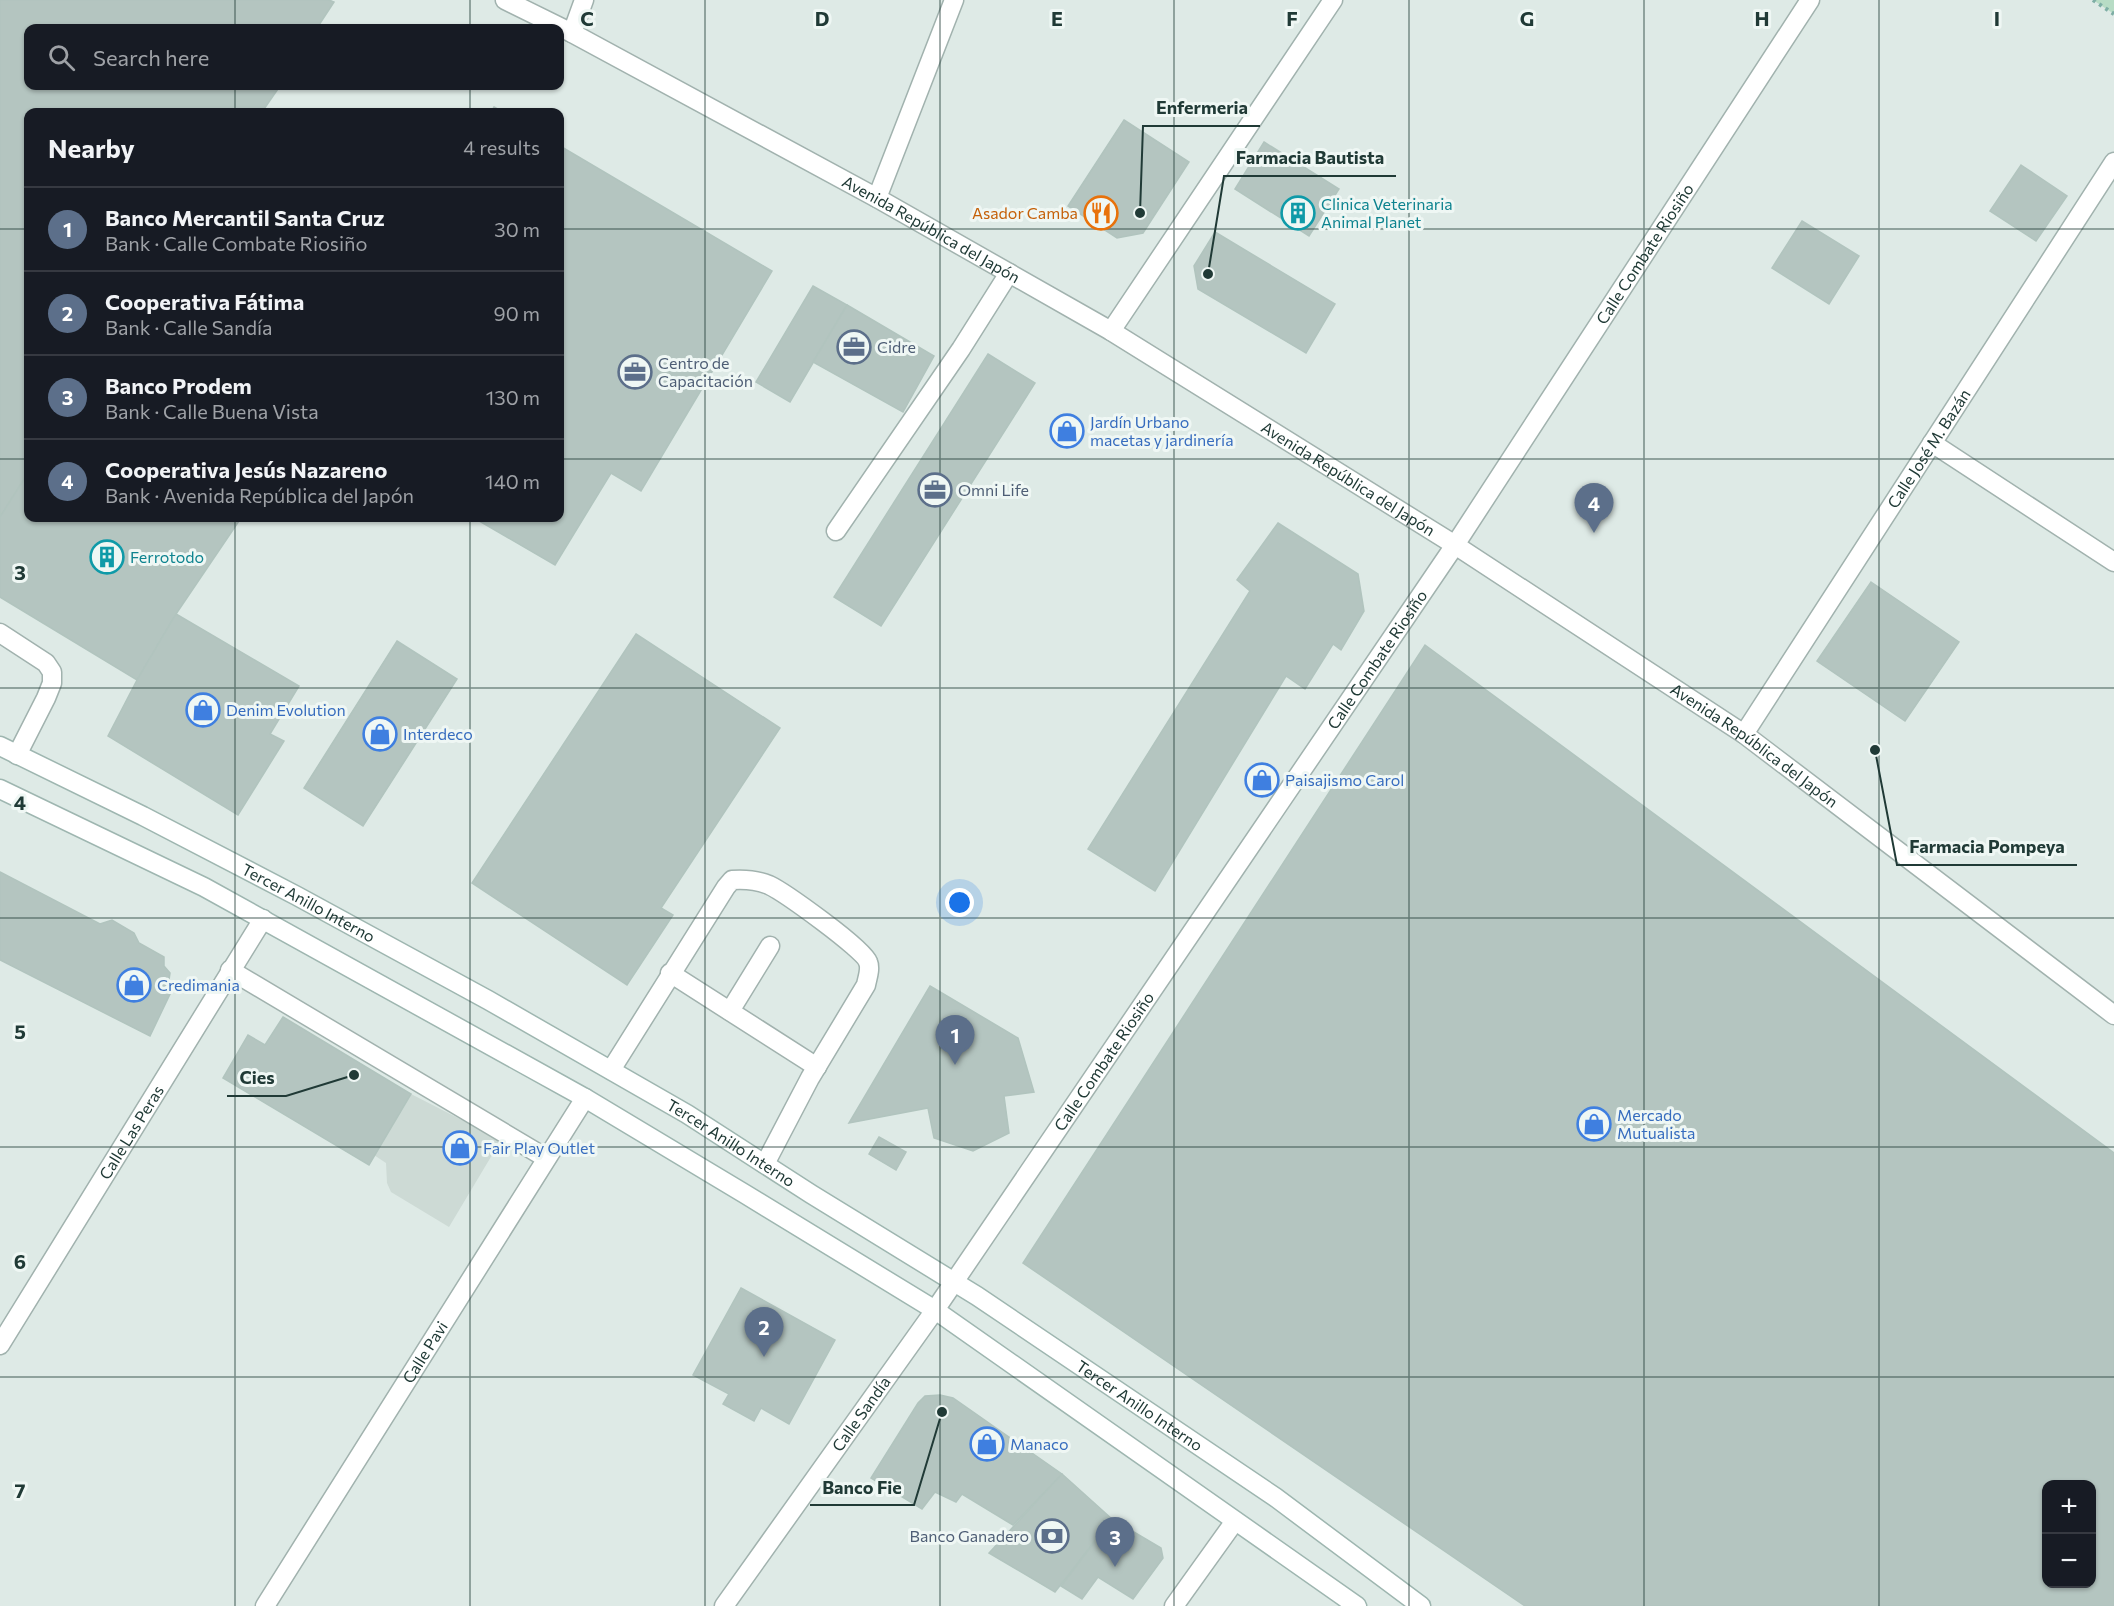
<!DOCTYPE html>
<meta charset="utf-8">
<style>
:root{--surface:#171b24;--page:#242831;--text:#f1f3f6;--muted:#9ea1a6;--line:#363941;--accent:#2563eb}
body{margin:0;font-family:Commissioner,sans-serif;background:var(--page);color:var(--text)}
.controls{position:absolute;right:18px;bottom:18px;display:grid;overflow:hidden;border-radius:12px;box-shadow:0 2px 4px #0004}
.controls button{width:54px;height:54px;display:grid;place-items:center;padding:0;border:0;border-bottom:2px solid var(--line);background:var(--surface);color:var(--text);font:30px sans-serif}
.you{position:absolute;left:960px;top:903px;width:21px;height:21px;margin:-15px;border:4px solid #fff;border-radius:50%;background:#1a73e8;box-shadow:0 0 0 9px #1a73e833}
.badge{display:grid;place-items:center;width:39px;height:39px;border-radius:50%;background:var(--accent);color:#fff;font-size:20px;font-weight:700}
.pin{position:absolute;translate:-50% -50px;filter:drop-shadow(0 2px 3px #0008)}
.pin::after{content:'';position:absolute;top:32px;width:21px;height:18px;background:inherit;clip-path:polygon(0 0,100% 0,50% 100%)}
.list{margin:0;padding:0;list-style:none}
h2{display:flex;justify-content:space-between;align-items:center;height:78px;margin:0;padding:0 24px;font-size:26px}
h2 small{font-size:20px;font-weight:400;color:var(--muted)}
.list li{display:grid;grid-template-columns:39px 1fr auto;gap:18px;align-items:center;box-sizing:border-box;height:84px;padding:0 24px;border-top:2px solid var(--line)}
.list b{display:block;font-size:22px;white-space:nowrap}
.list p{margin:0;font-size:20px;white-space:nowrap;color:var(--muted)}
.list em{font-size:20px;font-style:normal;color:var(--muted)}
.icon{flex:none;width:33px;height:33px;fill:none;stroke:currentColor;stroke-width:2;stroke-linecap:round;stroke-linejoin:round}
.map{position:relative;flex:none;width:2114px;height:1606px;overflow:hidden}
.search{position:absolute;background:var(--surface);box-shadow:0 2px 4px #0004;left:24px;top:24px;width:540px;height:66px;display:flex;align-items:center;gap:15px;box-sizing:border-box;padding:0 21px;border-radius:12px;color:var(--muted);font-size:22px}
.panel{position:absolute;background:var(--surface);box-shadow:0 2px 4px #0004;left:24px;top:108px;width:540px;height:414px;border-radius:12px}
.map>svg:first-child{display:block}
.built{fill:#cddad5}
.green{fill:#b7dcc5}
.building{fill:#b4c5c0;stroke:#b1c4be;stroke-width:1.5;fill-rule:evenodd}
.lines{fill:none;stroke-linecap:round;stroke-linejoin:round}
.service-casing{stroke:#a1b2ae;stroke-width:21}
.minor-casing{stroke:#a1b2ae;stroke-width:21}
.tertiary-casing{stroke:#a1b2ae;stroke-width:21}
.secondary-casing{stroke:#9eb6b0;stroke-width:21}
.path{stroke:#7eaea5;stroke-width:4;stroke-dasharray:3 4.5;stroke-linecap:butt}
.service{stroke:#fff;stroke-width:18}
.minor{stroke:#fff;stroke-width:18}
.tertiary{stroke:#fff;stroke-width:18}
.secondary{stroke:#fff;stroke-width:18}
.grid{fill:none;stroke:#203a36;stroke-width:1.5;stroke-opacity:0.55}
.labels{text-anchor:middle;stroke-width:6;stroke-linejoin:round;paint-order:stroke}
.culture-label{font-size:16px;fill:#0d838f;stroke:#eff7f4;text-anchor:start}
.food-label{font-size:16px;fill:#c56008;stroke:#eff7f4;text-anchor:end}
.street-label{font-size:16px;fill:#203a36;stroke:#eff7f4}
.service-label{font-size:16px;fill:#4e5e75;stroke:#eff7f4;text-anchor:start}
.shop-label{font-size:16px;fill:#366cbe;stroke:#eff7f4;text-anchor:start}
.grid-label{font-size:20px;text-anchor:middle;font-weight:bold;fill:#203a36;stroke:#eff7f4;stroke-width:6;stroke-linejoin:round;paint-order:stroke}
.leader{fill:none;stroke:#203a36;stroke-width:2}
.callout-dot{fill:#203a36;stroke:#eff7f4;stroke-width:2}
.callout-label{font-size:18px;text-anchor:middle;font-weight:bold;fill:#203a36;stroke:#eff7f4;stroke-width:6;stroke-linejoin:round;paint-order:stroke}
</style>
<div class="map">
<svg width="2114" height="1606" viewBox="0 0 2114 1606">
<rect width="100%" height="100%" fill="#deeae6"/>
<path class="built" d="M411,1094L501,1140L449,1227L391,1192L387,1183L386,1163L374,1155Z"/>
<path class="green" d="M2093,0H2114V14Z"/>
<g class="building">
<path d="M0,0H329L334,2L317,28H28V86H280L262,112H28V473L0,517Z"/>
<path d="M494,107L503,112H491Z"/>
<path d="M1124,120L1189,162L1143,233L1117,238L1068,206Z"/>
<path d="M1264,142L1339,189L1309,236L1235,189Z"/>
<path d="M560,146L772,271L641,491L611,473L555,565L474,518H560Z"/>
<path d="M2021,165L2067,196L2036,241L1990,211Z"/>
<path d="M1802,221L1859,256L1829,304L1772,268Z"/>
<path d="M1215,232L1335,304L1306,353L1198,289L1194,266Z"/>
<path d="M813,286L847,305L790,402L756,382Z"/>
<path d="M847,305L934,356L903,412L813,362Z"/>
<path d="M988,354L1035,383L881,626L834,597Z"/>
<path d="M28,473V518H241L176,614L137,680L0,597V517Z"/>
<path d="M1278,523L1358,574L1364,611L1341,650L1333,644L1305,689L1286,676L1155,891L1088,849L1250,591L1237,580Z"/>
<path d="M1871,582L1959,642L1905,721L1817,661Z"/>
<path d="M176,614L299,686L270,734L284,741L238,815L108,736L137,680Z"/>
<path d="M636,634L780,728L661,908L673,915L627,985L472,883Z"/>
<path d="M397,641L457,679L363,826L304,788Z"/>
<path d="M1425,645L2114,1153V1606H1525L1023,1263ZM2046,1484H2092V1584H2046Z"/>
<path d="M0,872L100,924L112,920L134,933L139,943L164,957V966L170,973L169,980L172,990L150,1036L0,960Z"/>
<path d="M930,986L1018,1038L1034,1092L1004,1096L1009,1133L973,1151L934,1138L928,1108L849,1123Z"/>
<path d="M283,1017L411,1094L369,1165L223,1078L248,1035L265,1045Z"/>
<path d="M879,1137L906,1152L896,1170L869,1154Z"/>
<path d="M741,1288L835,1340L789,1424L761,1408L754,1421L723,1404L729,1394L693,1375Z"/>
<path d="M940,1395L953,1398L1062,1474L1013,1525L962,1494L956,1502L935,1492L922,1509L871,1478L918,1403L925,1396Z"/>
<path d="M1062,1474L1112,1519L1055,1592L989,1553Z"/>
<path d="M1112,1519L1161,1548L1163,1558L1133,1599L1098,1577L1082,1599L1061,1586Z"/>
</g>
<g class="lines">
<defs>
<g id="service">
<path d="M836,531L961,349L1009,273"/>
<path d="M0,633L46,663L52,672V683L46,698L17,755"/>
<path d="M230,970L546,1158"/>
<path d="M670,973L817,1067"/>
<path d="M730,1011L770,946"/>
<path d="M611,1070L726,887L732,880C746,879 757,880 769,885C784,892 864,949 868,962C871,969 867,979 866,985L810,1078L765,1164"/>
</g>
<g id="minor">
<path d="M572,33L584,0"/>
<path d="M877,198L954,0"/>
<path d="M1111,331L1333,0"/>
<path d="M1932,443L2114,562"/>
<path id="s1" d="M1744,734L2114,162"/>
<path id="s2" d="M0,1345L263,919"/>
<path id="s3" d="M265,1606L585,1098"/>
<path id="s4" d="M724,1606L935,1310L1455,545L1810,0"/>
<path d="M1174,1606L1235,1521"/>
</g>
<g id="tertiary">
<path id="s5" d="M505,0L572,33L877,198L1111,331L1455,545L1744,734L2114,1015"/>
</g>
<g id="secondary">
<path id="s6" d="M0,746L143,816L297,896L488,1000L687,1114L811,1194L977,1296L1275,1497L1421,1606"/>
<path d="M0,789L204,887L585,1098L745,1194L935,1310L1357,1606"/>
</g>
</defs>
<use href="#service" class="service-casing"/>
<use href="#minor" class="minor-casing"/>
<use href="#tertiary" class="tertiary-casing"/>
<use href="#secondary" class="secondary-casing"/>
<path class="path" d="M2093,0L2114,14"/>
<use href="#service" class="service"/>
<use href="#minor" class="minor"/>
<use href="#tertiary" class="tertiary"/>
<use href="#secondary" class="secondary"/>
</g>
<path class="grid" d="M235,0V28M470,0V28M705,0V1606M940,0V1606M1174,0V1606M1409,0V1606M1644,0V1606M1879,0V1606M235,86V112M470,86V112M0,229H28M560,229H2114M0,459H28M560,459H2114M235,518V1606M470,518V1606M0,688H2114M0,918H2114M0,1147H2114M0,1377H2114"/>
<defs>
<symbol id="restaurant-ring" viewBox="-11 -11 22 22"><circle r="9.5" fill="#eff7f4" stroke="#e8710a" stroke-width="1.5"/><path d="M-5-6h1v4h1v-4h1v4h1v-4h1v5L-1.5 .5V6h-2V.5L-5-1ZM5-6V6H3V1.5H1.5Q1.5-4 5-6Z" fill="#e8710a"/></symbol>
<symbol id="building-ring" viewBox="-11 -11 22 22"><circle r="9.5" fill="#eff7f4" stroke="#0f9aa8" stroke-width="1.5"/><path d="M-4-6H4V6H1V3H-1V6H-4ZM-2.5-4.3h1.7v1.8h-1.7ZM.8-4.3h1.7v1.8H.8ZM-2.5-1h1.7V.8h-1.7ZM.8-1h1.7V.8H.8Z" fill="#0f9aa8"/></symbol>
<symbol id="office-ring" viewBox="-11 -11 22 22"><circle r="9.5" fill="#eff7f4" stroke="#5c6f8a" stroke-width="1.5"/><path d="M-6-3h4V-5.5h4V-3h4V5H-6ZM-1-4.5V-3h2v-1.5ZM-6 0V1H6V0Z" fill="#5c6f8a"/></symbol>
<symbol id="shop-ring" viewBox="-11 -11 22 22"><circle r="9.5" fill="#eff7f4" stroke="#3f7fe0" stroke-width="1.5"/><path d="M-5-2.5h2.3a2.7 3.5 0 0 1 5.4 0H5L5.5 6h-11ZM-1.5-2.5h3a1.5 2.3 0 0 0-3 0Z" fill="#3f7fe0"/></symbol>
<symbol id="bank-ring" viewBox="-11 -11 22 22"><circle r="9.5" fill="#eff7f4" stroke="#5c6f8a" stroke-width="1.5"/><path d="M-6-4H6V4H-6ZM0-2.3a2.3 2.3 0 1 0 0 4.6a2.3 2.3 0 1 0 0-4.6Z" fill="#5c6f8a"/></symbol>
</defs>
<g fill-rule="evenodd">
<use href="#restaurant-ring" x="1082" y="194" width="38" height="38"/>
<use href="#building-ring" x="1279" y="194" width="38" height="38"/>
<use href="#office-ring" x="835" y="328" width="38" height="38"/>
<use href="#office-ring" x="616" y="353" width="38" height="38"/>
<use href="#shop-ring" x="1048" y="412" width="38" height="38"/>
<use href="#office-ring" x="916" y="471" width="38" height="38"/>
<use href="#building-ring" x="88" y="538" width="38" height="38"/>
<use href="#shop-ring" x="184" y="691" width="38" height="38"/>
<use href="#shop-ring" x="361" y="715" width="38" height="38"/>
<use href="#shop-ring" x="1243" y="761" width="38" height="38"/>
<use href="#shop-ring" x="115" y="966" width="38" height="38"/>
<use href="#shop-ring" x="1575" y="1105" width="38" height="38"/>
<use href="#shop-ring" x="441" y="1129" width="38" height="38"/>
<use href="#shop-ring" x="968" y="1425" width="38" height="38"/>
<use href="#bank-ring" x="1033" y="1517" width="38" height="38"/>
</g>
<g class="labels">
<g class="culture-label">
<text x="1321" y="210">Clinica Veterinaria<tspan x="1321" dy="18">Animal Planet</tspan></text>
<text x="130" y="563">Ferrotodo</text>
</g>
<g class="food-label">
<text x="1078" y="219">Asador Camba</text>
</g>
<g class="street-label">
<text dy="6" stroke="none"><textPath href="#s5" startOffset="484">Avenida República del Japón</textPath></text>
<text dy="6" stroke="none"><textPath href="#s4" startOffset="1636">Calle Combate Riosiño</textPath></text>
<text dy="6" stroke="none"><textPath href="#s1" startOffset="340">Calle José M. Bazán</textPath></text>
<text dy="6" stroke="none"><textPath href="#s5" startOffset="970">Avenida República del Japón</textPath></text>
<text dy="6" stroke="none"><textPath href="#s4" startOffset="1150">Calle Combate Riosiño</textPath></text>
<text dy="6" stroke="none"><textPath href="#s5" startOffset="1456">Avenida República del Japón</textPath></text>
<text dy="6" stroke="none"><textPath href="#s6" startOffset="346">Tercer Anillo Interno</textPath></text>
<text dy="6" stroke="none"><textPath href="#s4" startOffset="664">Calle Combate Riosiño</textPath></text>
<text dy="6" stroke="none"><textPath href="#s2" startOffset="250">Calle Las Peras</textPath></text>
<text dy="6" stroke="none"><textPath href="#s6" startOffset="832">Tercer Anillo Interno</textPath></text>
<text dy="6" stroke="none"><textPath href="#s3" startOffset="300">Calle Pavi</textPath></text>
<text dy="6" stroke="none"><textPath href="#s6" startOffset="1318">Tercer Anillo Interno</textPath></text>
<text dy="6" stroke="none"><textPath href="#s4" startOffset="236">Calle Sandía</textPath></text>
</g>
<g class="service-label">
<text x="877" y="353">Cidre</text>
<text x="658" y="369">Centro de<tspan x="658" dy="18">Capacitación</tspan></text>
<text x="958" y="496">Omni Life</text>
<text x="1029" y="1542" text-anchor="end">Banco Ganadero</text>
</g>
<g class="shop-label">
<text x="1090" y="428">Jardín Urbano<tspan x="1090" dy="18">macetas y jardinería</tspan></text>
<text x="226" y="716">Denim Evolution</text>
<text x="403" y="740">Interdeco</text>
<text x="1285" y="786">Paisajismo Carol</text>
<text x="157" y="991">Credimania</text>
<text x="1617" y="1121">Mercado<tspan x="1617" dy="18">Mutualista</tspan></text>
<text x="483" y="1154">Fair Play Outlet</text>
<text x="1010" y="1450">Manaco</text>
</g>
</g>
<g class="grid-label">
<text x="587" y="26">C</text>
<text x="822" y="26">D</text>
<text x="1057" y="26">E</text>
<text x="1292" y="26">F</text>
<text x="1527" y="26">G</text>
<text x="1762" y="26">H</text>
<text x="1997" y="26">I</text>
<text x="20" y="580">3</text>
<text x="20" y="810">4</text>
<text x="20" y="1039">5</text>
<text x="20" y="1269">6</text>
<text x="20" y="1498">7</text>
</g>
<path class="leader" d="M1140 213L1143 126H1260M1208 274L1224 176H1396M1875 750L1897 865H2077M354 1075L286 1096H227M942 1412L914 1505H810"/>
<g class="callout-dot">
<circle cx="1140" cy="213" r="6"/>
<circle cx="1208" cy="274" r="6"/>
<circle cx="1875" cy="750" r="6"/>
<circle cx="354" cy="1075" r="6"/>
<circle cx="942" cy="1412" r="6"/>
</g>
<g class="callout-label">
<text x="1202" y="114">Enfermeria</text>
<text x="1310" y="164">Farmacia Bautista</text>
<text x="1987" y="853">Farmacia Pompeya</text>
<text x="257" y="1084">Cies</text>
<text x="862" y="1494">Banco Fie</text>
</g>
</svg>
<div class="controls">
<button>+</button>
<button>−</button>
</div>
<div class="you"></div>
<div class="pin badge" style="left:955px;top:1065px;background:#5c6f8a">1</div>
<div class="pin badge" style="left:764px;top:1357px;background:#5c6f8a">2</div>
<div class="pin badge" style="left:1115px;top:1567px;background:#5c6f8a">3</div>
<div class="pin badge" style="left:1594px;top:533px;background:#5c6f8a">4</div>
<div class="search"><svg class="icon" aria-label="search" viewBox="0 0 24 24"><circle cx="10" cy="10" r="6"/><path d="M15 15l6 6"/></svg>Search here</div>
<section class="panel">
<h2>Nearby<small>4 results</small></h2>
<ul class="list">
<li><span class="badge" style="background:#5c6f8a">1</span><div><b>Banco Mercantil Santa Cruz</b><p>Bank · Calle Combate Riosiño</p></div><em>30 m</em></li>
<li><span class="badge" style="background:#5c6f8a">2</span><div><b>Cooperativa Fátima</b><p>Bank · Calle Sandía</p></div><em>90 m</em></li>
<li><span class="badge" style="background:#5c6f8a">3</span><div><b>Banco Prodem</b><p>Bank · Calle Buena Vista</p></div><em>130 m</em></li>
<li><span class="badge" style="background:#5c6f8a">4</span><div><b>Cooperativa Jesús Nazareno</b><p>Bank · Avenida República del Japón</p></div><em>140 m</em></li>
</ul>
</section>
</div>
